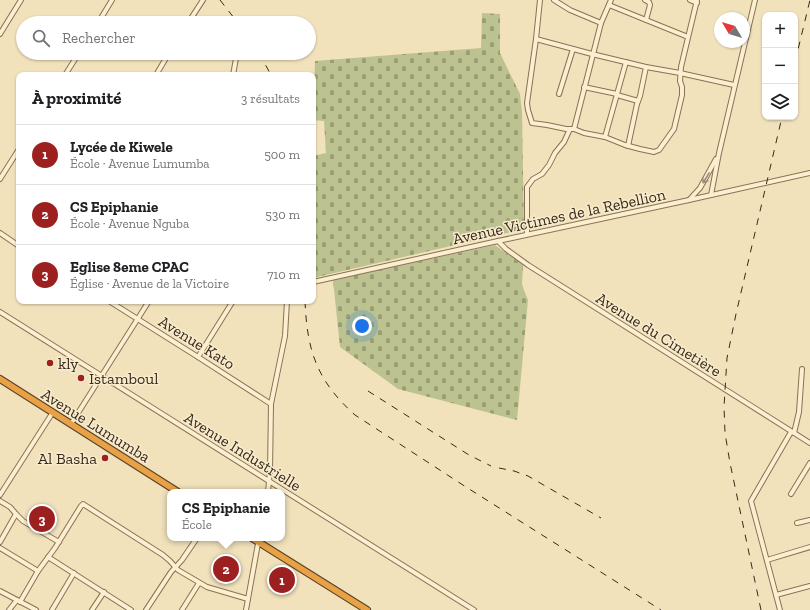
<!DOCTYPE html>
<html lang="fr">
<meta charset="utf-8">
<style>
:root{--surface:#fff;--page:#f6f6f6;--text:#202124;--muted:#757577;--line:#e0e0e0;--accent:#9d2020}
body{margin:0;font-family:"Zilla Slab",serif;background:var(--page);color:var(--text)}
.controls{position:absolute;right:12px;top:12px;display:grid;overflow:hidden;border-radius:8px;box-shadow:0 1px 3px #0004}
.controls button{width:36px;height:36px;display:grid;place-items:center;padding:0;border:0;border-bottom:1px solid var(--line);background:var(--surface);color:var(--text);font:20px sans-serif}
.compass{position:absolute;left:714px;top:12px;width:36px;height:36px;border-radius:50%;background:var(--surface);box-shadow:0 1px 3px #0004;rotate:308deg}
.you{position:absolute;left:362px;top:326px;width:14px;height:14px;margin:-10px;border:3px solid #fff;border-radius:50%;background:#1a73e8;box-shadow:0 0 0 6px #1a73e833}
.badge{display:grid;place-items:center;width:26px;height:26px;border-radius:50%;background:var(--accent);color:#fff;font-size:13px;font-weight:700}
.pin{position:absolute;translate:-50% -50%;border:2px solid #fff;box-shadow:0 1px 4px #0006}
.popup{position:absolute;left:167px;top:489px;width:118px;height:52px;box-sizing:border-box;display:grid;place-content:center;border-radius:8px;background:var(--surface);filter:drop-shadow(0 1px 3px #0005);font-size:13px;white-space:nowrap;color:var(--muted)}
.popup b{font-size:15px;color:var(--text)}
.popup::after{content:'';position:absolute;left:50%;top:100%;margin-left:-8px;border:8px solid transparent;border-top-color:var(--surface)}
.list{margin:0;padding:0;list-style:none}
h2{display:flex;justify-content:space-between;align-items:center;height:52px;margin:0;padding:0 16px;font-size:17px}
h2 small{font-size:13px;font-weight:400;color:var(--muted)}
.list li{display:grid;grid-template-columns:26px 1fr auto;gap:12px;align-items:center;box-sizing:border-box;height:60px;padding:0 16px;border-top:1px solid var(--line)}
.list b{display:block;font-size:15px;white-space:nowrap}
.list p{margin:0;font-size:13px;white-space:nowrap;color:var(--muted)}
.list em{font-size:13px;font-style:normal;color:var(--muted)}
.icon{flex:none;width:22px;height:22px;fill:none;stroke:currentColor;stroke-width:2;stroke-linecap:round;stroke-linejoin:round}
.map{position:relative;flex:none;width:810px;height:610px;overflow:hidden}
.search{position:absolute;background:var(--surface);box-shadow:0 1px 3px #0004;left:16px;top:16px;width:300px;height:44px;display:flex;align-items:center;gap:10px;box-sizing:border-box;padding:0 14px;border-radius:22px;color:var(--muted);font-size:15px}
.panel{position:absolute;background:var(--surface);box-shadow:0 1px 3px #0004;left:16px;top:72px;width:300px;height:232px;border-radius:8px}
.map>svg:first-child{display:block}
.cemetery{fill:url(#cemetery-stones)}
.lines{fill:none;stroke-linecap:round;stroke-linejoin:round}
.minor-casing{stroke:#8a7155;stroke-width:6}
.highway-casing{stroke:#573f2a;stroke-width:8}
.minor{stroke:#fbefd0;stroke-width:4}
.highway{stroke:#e8a245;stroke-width:6}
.rail{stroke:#38291b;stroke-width:1;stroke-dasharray:7 7;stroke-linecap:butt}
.oneway{stroke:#9a8c76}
.poi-dot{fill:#9d2020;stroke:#f8eccd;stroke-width:1.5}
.labels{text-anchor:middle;stroke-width:3;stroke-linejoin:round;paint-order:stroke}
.street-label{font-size:16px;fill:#38291b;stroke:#f8eccd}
.poi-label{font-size:16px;fill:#38291b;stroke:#f8eccd;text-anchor:start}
</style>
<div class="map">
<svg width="810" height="610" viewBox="0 0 810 610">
<defs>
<pattern id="cemetery-stones" width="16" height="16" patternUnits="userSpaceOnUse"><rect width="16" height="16" fill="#bdc390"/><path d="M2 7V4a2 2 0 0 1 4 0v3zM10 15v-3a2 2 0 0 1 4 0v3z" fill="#9b9e75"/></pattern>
</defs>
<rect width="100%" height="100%" fill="#f1e2bc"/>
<g class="cemetery">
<path d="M482,13L500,14V53L520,94L522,112L524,229L313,278V156L326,153L324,121L313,120L315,61L481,48Z"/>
<path d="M495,245L523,265L522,285L528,300L517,420L398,389L340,347L333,280Z"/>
</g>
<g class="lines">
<defs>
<g id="minor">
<path d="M540,0L536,39L527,103L528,110L532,123L547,125L566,129H574L584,133L605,137L625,145L640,149L654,152L659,150L674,129L682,95V87L680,81L681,67L697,0"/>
<path d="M554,0L570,10L601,23"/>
<path d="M645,0L649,2L650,5L646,20"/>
<path d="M690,0L697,3"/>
<path d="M609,5L688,37"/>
<path d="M98,23L112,0"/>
<path d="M188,23L203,0"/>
<path d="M0,34L21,0"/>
<path d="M536,39L592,54L646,67L680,73L734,85"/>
<path d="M65,75L79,53"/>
<path d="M156,75L169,53"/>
<path d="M233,75L237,53"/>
<path d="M584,87L617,94"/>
<path d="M559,94L573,49"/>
<path d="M617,95L638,101"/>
<path d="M574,129L601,23L611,0"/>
<path d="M605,137L626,62"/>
<path d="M628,146L637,104L640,96L646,67"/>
<path d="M0,179L19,149"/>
<path d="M711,195L719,153L755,0"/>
<path d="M689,200L700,188L716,159"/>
<path d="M0,233L19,246"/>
<path d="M527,234V187L533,179L542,174L549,165L555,153L564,142L570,129"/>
<path d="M498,241L506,249L528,265L810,443"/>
<path d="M313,282L498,241L689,200L810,173"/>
<path d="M109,301L198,357L271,404"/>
<path d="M0,312L474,610"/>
<path d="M198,357L233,301"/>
<path d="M71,424L149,301"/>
<path d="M794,433L799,412L802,369"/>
<path d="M268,492L270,471L271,404L285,336L287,301"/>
<path d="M791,494L810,463"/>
<path d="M0,495L53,412"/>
<path d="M0,501L10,507L16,514L23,521L59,542"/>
<path d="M797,523L810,520"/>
<path d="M0,542L16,514"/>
<path d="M0,548L38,571"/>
<path d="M48,557L131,610"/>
<path d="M767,560L810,547"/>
<path d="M0,591L36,610"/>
<path d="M776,595L810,586"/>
<path d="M20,602L38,571L55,548L81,506L83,504L163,555L170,561L178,570L207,587L248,599"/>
<path d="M9,610L17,600"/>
<path d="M52,610L74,573"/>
<path d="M92,610L104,592"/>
<path d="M146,610L171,572L182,560L197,538"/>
<path d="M182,610L199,583"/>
<path d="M246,610L259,538"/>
<path d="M780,610L751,501L791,432"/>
</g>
<g id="highway">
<path d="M0,379L178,492"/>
<path d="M252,538L367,610"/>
</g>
</defs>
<use href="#minor" class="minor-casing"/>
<use href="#highway" class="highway-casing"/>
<use href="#minor" class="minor"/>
<use href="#highway" class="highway"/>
<g class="rail">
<path d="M220,0L238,23"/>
<path d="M259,53L271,75"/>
<path d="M795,62L810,0"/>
<path d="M305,301C307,351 317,381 355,415L466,487L661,610"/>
<path d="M368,391L469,455L491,466"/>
<path d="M499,468L514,471L528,476L601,518"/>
<path d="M761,610L730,463L725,433L724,407L727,358L736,314L782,117"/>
</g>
</g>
<defs><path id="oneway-shaft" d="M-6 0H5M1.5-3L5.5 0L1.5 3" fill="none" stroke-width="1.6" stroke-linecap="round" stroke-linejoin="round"/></defs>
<use class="oneway" href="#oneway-shaft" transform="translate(706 178) rotate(121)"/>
<g class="poi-dot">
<circle cx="50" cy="363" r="4"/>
<circle cx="81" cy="378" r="4"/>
<circle cx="105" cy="458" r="4"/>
</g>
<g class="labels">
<g class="street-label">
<text transform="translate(559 216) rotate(-12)" y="6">Avenue Victimes de la Rebellion</text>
<text transform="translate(659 334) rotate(32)" y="6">Avenue du Cimetière</text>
<text transform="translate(197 342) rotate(32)" y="6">Avenue Kato</text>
<text transform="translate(96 425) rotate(32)" y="6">Avenue Lumumba</text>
<text transform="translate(243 451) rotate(32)" y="6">Avenue Industrielle</text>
</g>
<g class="poi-label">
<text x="58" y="369">kly</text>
<text x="89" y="384">Istamboul</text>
<text x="97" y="464" text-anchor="end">Al Basha</text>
</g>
</g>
</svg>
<div class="controls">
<button>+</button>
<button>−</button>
<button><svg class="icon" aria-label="layers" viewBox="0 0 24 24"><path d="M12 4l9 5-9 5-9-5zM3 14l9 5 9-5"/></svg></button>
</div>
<svg class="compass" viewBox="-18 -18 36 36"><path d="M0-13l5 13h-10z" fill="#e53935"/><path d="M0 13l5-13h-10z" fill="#757577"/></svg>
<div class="you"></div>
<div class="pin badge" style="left:282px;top:580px">1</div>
<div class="pin badge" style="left:226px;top:569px">2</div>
<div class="popup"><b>CS Epiphanie</b>École</div>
<div class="pin badge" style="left:42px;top:519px">3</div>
<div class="search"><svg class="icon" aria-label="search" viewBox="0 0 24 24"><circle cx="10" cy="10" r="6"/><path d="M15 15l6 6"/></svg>Rechercher</div>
<section class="panel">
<h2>À proximité<small>3 résultats</small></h2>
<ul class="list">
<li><span class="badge">1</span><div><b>Lycée de Kiwele</b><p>École · Avenue Lumumba</p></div><em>500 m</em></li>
<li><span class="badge">2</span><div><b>CS Epiphanie</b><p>École · Avenue Nguba</p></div><em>530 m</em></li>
<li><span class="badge">3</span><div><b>Eglise 8eme CPAC</b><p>Église · Avenue de la Victoire</p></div><em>710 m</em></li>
</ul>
</section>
</div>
